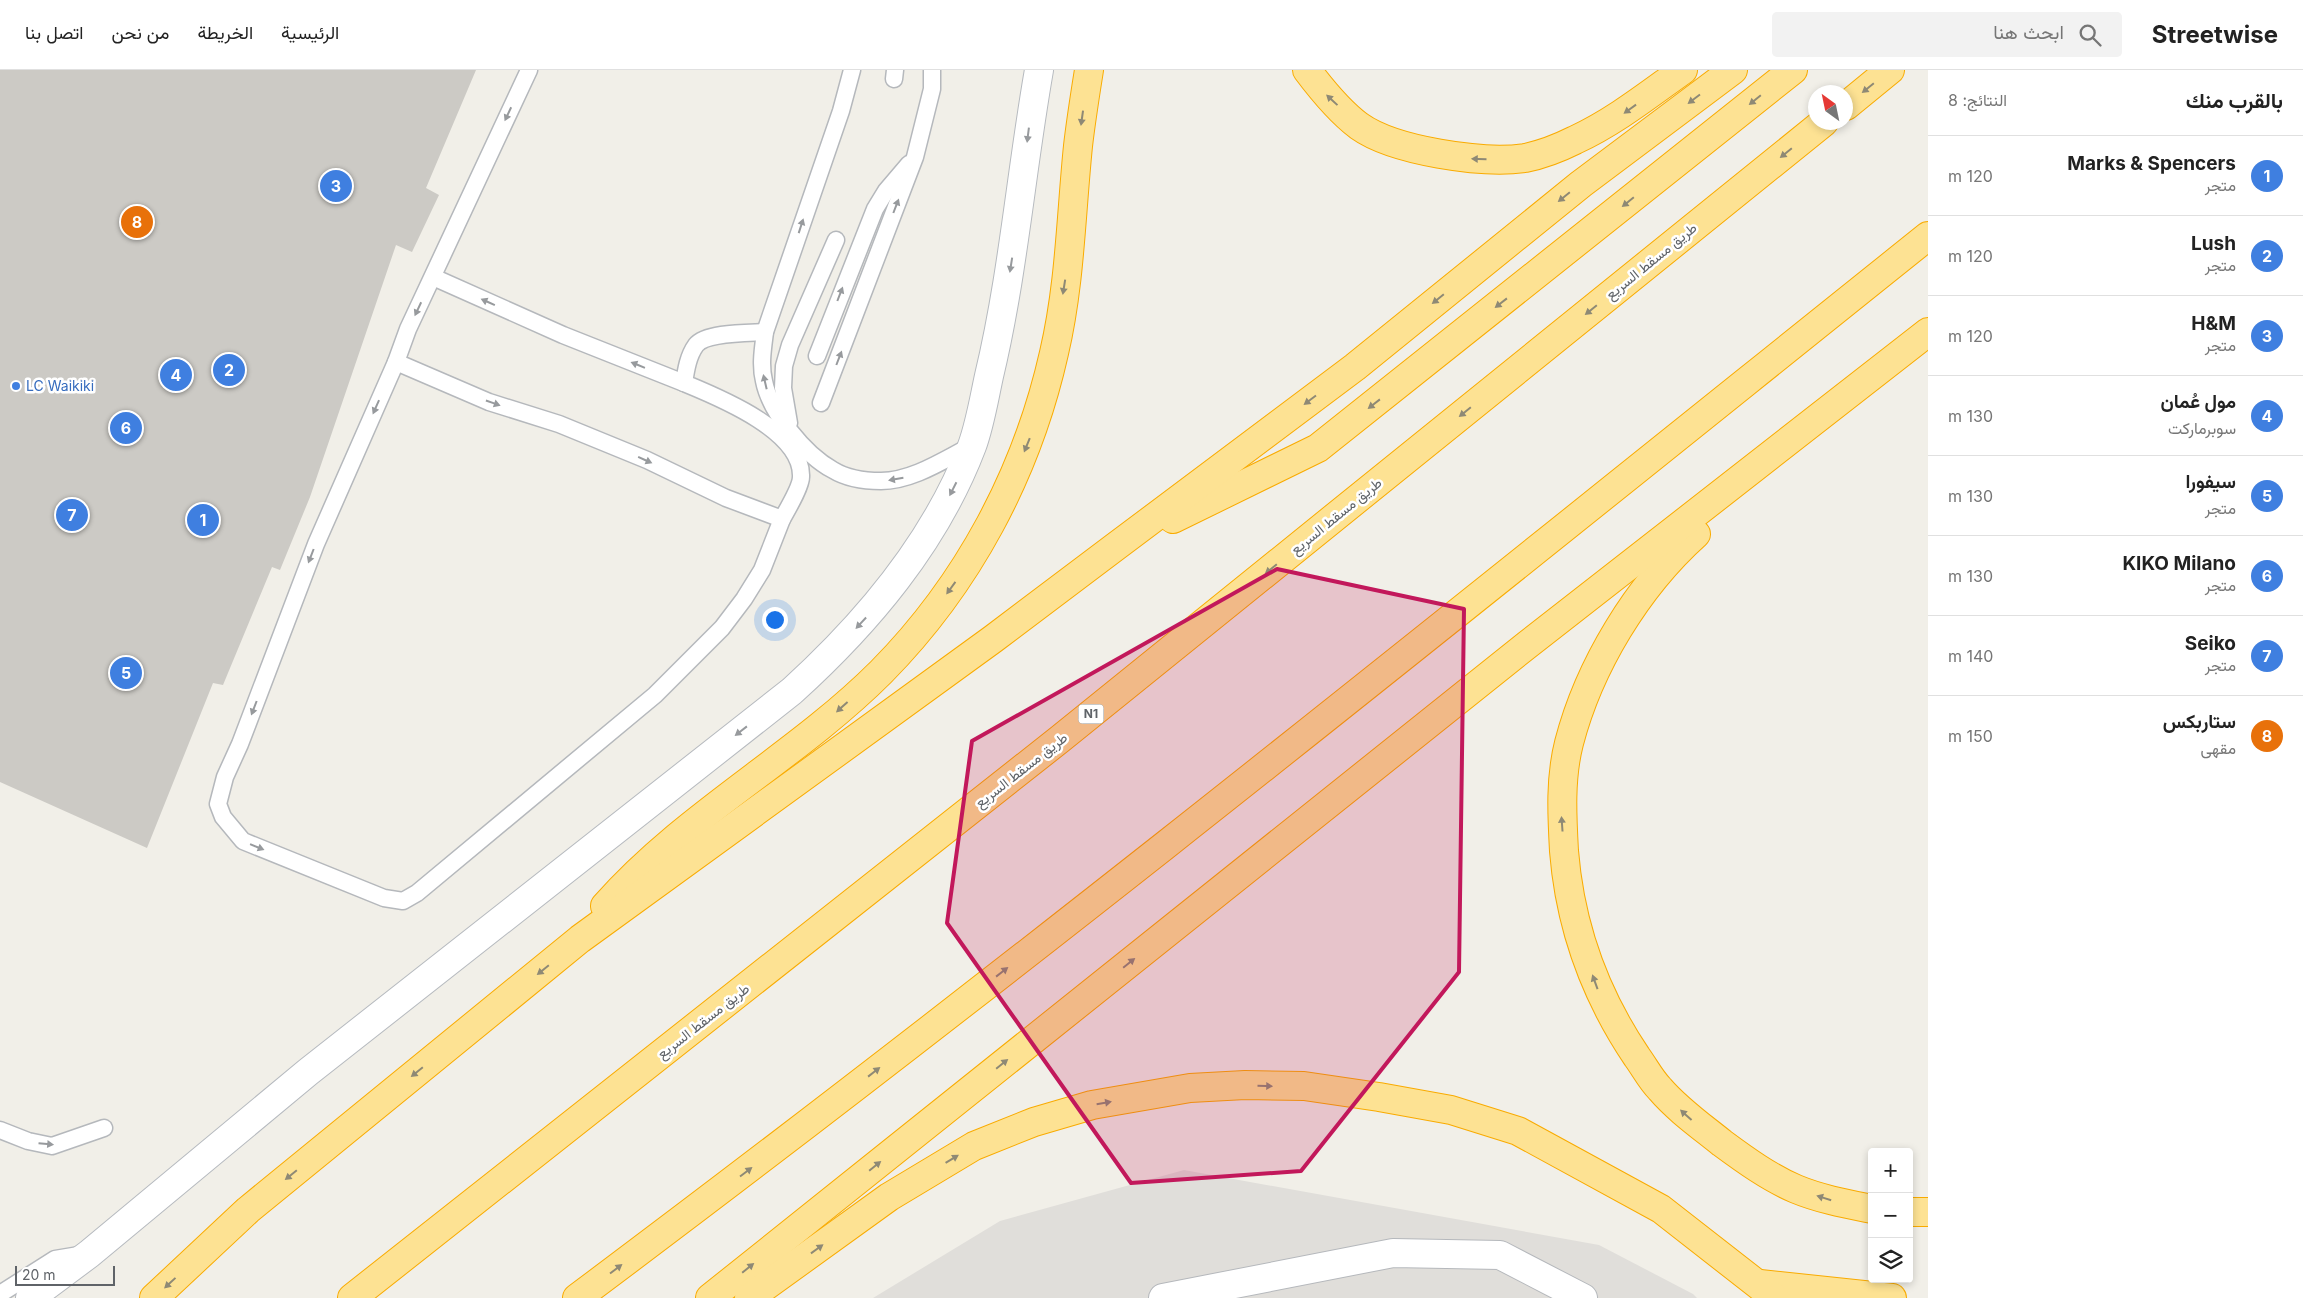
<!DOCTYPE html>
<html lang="ar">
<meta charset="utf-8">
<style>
:root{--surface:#fff;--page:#f2f2f2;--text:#222;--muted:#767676;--line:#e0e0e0;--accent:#b45309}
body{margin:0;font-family:Inter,Vazirmatn,sans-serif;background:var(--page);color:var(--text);direction:rtl}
.controls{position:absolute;right:15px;bottom:15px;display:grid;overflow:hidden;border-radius:5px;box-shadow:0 2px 8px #0003}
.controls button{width:45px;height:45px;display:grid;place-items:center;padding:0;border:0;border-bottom:1px solid var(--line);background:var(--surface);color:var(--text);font:25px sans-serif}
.compass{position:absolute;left:1808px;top:15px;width:45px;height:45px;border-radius:50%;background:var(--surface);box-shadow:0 2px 8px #0003;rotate:327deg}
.scale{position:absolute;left:15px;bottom:12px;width:100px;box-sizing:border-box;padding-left:5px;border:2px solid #5f6368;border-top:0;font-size:14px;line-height:18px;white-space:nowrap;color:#5f6368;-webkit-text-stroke:4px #fff;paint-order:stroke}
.you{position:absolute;left:774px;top:549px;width:18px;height:18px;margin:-12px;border:4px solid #fff;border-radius:50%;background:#1a73e8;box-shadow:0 0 0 8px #1a73e833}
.badge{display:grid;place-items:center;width:32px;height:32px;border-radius:50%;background:var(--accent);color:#fff;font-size:16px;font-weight:700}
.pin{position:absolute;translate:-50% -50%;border:2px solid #fff;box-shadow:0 1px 5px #0006}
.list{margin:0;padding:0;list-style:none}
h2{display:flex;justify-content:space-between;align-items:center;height:65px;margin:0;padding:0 20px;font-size:21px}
h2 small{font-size:16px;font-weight:400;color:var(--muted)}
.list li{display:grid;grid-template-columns:32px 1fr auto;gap:15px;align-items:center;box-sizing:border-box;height:80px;padding:0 20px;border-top:1px solid var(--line)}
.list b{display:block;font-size:19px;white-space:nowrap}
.list p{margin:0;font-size:16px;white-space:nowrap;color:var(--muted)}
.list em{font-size:16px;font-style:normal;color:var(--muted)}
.icon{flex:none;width:28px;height:28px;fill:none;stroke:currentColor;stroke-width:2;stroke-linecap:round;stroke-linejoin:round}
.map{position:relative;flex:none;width:1928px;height:1228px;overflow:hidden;direction:ltr}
header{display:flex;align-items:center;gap:30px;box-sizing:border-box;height:70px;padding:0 25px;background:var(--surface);border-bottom:1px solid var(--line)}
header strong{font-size:24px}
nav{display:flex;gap:28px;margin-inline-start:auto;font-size:18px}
.search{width:350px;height:45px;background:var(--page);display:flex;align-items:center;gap:12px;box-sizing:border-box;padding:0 18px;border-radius:5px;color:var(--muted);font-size:19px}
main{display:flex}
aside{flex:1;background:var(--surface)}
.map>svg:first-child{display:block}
.industrial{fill:#e0deda}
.building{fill:#cccac5}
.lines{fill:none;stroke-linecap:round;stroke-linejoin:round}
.lane-casing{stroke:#b5b8bc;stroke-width:19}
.street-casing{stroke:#b5b8bc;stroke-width:30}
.secondary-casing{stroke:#b6babf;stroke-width:30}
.highway-casing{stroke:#f9ab00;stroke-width:30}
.lane{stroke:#fff;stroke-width:16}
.street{stroke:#fff;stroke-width:28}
.secondary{stroke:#fff;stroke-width:28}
.highway{stroke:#fde293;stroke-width:28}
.oneway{fill:#8e8975}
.oneway2{fill:#979a9d}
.marked{fill:#c2185b;fill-opacity:0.2;stroke:#c2185b;stroke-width:4;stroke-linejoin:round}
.shop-dot{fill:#3f7fe0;stroke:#fff;stroke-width:2}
.labels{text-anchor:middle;stroke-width:5;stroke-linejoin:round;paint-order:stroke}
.shield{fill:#fff;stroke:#8f9295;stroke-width:1}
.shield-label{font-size:12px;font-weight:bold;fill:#5f6368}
.street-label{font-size:14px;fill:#5f6368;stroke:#fff}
.shop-label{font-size:14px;fill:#366cbe;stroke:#fff;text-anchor:start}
</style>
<header>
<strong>Streetwise</strong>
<div class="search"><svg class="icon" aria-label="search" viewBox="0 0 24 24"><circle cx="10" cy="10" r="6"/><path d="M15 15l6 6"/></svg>ابحث هنا</div>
<nav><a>الرئيسية</a><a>الخريطة</a><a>من نحن</a><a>اتصل بنا</a></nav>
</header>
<main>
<aside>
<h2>بالقرب منك<small>النتائج: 8</small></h2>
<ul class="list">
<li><span class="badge" style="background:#3f7fe0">1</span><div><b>Marks &amp; Spencers</b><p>متجر</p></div><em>120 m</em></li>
<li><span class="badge" style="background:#3f7fe0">2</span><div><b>Lush</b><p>متجر</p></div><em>120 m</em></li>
<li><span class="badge" style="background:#3f7fe0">3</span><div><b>H&amp;M</b><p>متجر</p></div><em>120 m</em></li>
<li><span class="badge" style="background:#3f7fe0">4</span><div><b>مول عُمان</b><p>سوبرماركت</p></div><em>130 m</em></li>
<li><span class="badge" style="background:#3f7fe0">5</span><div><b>سيفورا</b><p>متجر</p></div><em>130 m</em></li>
<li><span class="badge" style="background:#3f7fe0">6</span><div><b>KIKO Milano</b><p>متجر</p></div><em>130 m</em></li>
<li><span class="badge" style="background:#3f7fe0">7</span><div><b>Seiko</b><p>متجر</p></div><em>140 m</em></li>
<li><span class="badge" style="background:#e8710a">8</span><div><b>ستاربكس</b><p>مقهى</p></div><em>150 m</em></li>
</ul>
</aside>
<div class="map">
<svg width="1928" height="1228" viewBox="0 0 1928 1228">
<rect width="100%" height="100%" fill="#f1efe8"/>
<path class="industrial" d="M1184,1100L1599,1175L1693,1224L1697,1228H873L1000,1151Z"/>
<path class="building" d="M0,0H476L426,118L439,125L412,182L396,175L310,427L280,500L272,497L223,615L213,613L147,778L0,712Z"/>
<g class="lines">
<defs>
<g id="lane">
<path d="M529,0L408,259L396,292L489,332L559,354L647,390L726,428L782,449C787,440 801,417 801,407C803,361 718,327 684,313C686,300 688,286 696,275C706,262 749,263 765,262"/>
<path d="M852,0L841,41L765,262C763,278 760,295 764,311C770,342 805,385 833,400C846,408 865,411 881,411C913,411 945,389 973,375"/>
<path d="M894,9L895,0"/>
<path d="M433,207L563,265L684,313"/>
<path d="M817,286L875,139L886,121L909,94"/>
<path d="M396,292L316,474L240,674L225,707L218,734L223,747L243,771L384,828L403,831L417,823L655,625L722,558L744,529L762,500L782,449"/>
<path d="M821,333L915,87L932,19V0"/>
<path d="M789,353L783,318L784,296L790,275L836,170"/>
<path d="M0,1060L28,1071L52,1076L104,1058"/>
<path d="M0,1224L55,1189L85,1184"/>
</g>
<path id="street" d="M1163,1228L1393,1183L1500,1185L1583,1228"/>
<path id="secondary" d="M30,1228L89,1184L308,1002L792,621C867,553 935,473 972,376C980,354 984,329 989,306C1013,206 1021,102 1039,0"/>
<g id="highway">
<path d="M1307,0C1322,20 1339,41 1359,56C1394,81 1482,94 1525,88C1540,85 1561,77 1575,70C1614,52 1648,25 1683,0"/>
<path d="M1846,36L1890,0"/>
<path d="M1173,449L1318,378L1793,0"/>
<path d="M1696,464C1637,517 1589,596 1569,673C1560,708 1562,745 1564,781C1570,856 1595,925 1637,987C1645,998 1651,1010 1660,1019C1678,1040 1701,1056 1722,1073C1745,1090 1770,1108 1796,1119C1820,1129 1847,1134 1872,1139"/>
<path d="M605,836C685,745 796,687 881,602C968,514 1027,403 1054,283C1070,215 1071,145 1078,76C1081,50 1085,25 1089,0"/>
<path d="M1909,1142H1928"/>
<path d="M1760,1214L1892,1228"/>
<path d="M154,1228L248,1140L580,869L993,569L1115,477L1355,297L1581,114L1733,0"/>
<path d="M352,1228L1060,669L1824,52"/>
<path d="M577,1228C1036,885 1481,524 1928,166"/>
<path d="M710,1228L1527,575L1928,262"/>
<path d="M749,1228L889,1127L974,1076L1034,1052L1092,1035L1190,1018L1245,1015L1304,1016L1379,1027L1451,1040L1518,1061L1661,1139L1775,1228"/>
</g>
</defs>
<use href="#lane" class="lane-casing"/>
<use href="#street" class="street-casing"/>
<use href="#secondary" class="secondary-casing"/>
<use href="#highway" class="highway-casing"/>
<use href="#lane" class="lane"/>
<use href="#street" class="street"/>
<use href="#secondary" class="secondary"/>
<use href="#highway" class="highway"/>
</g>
<defs><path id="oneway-solid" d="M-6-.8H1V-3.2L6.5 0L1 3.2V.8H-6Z" transform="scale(1.25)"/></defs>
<g class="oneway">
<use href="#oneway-solid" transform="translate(1868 18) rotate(141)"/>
<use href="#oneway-solid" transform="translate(1694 29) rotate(143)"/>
<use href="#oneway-solid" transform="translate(1332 30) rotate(-137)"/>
<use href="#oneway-solid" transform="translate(1755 30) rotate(141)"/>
<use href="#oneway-solid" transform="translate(1630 39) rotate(144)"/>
<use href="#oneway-solid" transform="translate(1082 48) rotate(98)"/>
<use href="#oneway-solid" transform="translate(1786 83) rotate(141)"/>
<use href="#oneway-solid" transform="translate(1479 89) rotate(-179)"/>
<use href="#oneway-solid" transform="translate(1564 127) rotate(141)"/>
<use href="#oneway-solid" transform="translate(1628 132) rotate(141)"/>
<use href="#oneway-solid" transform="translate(1064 217) rotate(99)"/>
<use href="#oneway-solid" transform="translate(1438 229) rotate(141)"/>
<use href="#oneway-solid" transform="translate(1501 233) rotate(142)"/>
<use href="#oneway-solid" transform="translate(1591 240) rotate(141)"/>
<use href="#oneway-solid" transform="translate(1310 330) rotate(143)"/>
<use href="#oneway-solid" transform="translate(1374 334) rotate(142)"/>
<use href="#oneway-solid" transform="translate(1465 342) rotate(141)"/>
<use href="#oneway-solid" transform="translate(1027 375) rotate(112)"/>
<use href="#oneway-solid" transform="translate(1271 499) rotate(141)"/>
<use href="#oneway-solid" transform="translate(951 518) rotate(126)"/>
<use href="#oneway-solid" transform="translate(842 637) rotate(138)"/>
<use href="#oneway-solid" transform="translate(1562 754) rotate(-94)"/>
<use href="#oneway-solid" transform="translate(1129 893) rotate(-39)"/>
<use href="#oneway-solid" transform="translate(543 900) rotate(141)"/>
<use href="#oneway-solid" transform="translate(1002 902) rotate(-38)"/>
<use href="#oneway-solid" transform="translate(1595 912) rotate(-110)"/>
<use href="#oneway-solid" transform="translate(1002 994) rotate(-39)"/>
<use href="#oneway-solid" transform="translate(417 1002) rotate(141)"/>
<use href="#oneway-solid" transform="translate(874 1002) rotate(-38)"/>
<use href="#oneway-solid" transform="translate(1265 1016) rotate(1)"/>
<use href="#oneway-solid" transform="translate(1104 1033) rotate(-10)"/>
<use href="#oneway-solid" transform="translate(1686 1045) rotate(-138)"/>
<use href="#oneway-solid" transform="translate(952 1089) rotate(-31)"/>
<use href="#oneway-solid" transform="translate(875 1096) rotate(-39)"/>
<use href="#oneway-solid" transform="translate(746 1102) rotate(-37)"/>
<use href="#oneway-solid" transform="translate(291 1105) rotate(141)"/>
<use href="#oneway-solid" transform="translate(1824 1128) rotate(-163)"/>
<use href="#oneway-solid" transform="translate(817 1179) rotate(-36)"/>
<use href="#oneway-solid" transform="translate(748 1198) rotate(-39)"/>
<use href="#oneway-solid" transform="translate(616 1199) rotate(-37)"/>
<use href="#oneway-solid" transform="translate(170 1213) rotate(137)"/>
</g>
<g class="oneway2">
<use href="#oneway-solid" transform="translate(508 44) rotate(115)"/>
<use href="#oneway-solid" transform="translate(1028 65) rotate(97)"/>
<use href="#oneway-solid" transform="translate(896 136) rotate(-69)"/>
<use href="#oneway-solid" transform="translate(801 156) rotate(-72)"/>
<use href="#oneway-solid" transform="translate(1011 195) rotate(99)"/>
<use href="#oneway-solid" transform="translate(840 224) rotate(-69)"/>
<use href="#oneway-solid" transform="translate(488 232) rotate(-156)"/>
<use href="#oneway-solid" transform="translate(418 239) rotate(115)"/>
<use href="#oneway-solid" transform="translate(839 288) rotate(-69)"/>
<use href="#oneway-solid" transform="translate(638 295) rotate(-158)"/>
<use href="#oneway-solid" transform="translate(765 312) rotate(-103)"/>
<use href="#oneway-solid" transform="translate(493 333) rotate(19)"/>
<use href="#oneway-solid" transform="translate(376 337) rotate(114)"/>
<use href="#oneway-solid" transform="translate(645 390) rotate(24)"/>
<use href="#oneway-solid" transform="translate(896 409) rotate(170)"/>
<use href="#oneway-solid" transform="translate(953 419) rotate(117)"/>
<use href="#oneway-solid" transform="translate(311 486) rotate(111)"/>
<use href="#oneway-solid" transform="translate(861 553) rotate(133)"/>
<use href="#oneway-solid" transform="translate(254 638) rotate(111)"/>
<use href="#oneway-solid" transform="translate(741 661) rotate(142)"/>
<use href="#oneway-solid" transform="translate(257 777) rotate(22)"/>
<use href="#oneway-solid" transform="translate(46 1074) rotate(5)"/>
</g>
<path class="marked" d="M1277,499L1464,539L1459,902L1301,1101L1131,1113L947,853L972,671Z"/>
<circle class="shop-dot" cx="16" cy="316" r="5"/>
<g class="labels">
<rect class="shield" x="1078.5" y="634.5" width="25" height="19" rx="4"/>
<g class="shield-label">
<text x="1091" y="648">N1</text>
</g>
<g class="street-label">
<text transform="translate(1651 191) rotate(-39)" y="5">طريق مسقط السريع</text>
<text transform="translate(1336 446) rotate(-39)" y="5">طريق مسقط السريع</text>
<text transform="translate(1021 700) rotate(-38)" y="5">طريق مسقط السريع</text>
<text transform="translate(703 951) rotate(-38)" y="5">طريق مسقط السريع</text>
</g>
<g class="shop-label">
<text x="26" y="321">LC Waikiki</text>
</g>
</g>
</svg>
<div class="controls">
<button>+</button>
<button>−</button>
<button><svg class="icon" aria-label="layers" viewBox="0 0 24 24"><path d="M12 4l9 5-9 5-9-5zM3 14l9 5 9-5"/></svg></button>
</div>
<svg class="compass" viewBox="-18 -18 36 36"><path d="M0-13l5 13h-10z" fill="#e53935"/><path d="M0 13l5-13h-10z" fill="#767676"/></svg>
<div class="scale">20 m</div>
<div class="you"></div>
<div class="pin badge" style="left:203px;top:450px;background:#3f7fe0">1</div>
<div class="pin badge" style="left:229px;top:300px;background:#3f7fe0">2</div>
<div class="pin badge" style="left:336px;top:116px;background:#3f7fe0">3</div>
<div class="pin badge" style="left:176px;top:305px;background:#3f7fe0">4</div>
<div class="pin badge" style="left:126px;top:603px;background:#3f7fe0">5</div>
<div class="pin badge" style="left:126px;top:358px;background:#3f7fe0">6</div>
<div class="pin badge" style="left:72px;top:445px;background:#3f7fe0">7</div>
<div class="pin badge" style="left:137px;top:152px;background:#e8710a">8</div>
</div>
</main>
